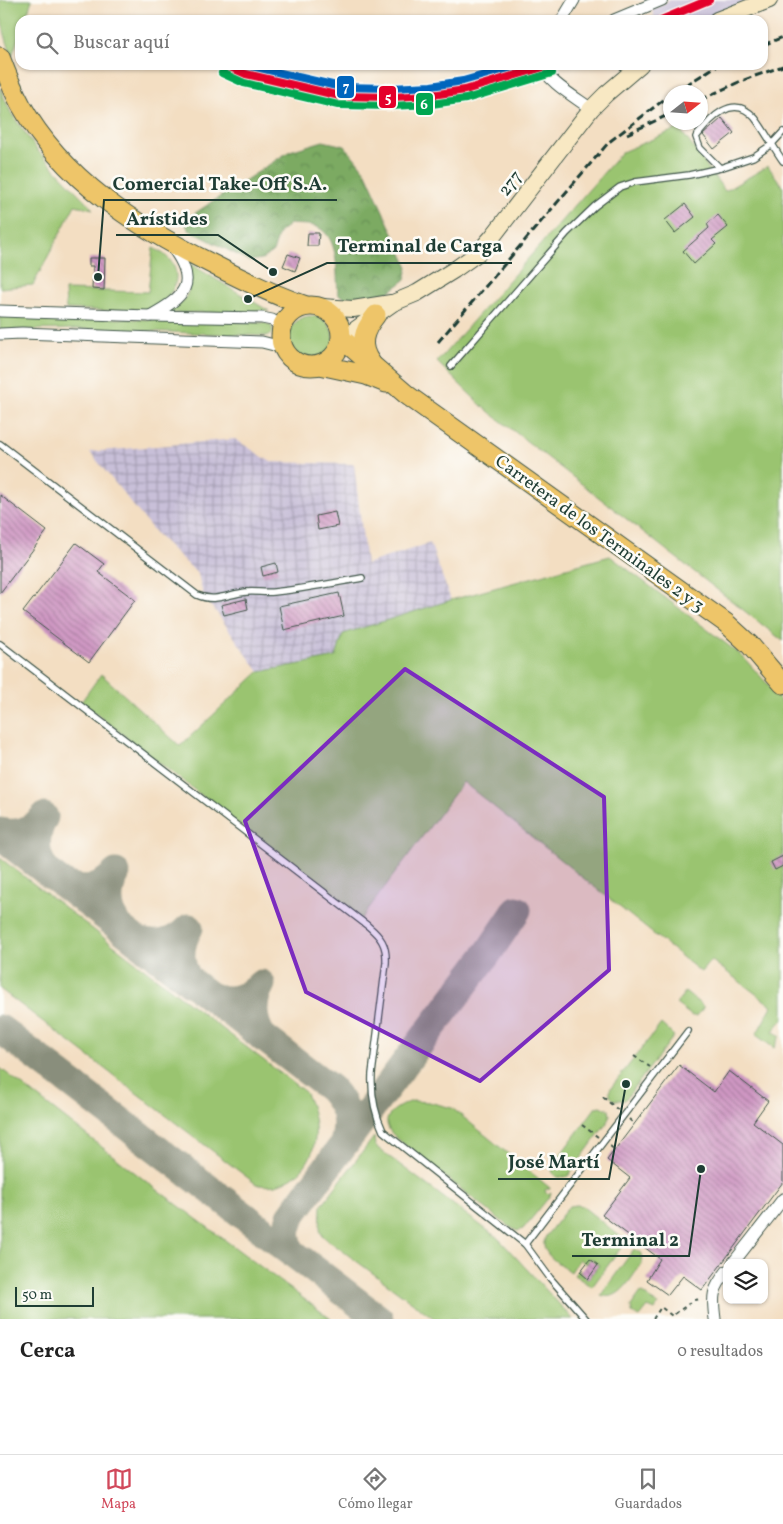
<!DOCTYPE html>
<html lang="es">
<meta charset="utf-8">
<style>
:root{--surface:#fff;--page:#f2f2f2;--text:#222;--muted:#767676;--line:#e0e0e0;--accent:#d1495b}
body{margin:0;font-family:Vollkorn,serif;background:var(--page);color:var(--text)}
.controls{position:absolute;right:15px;bottom:15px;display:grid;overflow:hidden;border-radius:10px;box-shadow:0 1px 4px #0004}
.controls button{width:45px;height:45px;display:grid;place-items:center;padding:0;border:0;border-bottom:1px solid var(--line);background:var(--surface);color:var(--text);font:25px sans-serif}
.compass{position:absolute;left:663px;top:85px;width:45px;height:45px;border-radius:50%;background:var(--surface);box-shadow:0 1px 4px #0004;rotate:73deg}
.scale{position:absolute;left:15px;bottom:12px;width:79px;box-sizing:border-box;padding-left:5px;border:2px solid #1f3d34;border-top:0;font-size:14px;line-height:18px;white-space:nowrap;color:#1f3d34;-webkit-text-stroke:4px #fdfcf7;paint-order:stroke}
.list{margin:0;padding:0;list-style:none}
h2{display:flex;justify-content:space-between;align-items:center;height:65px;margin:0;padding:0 20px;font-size:21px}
h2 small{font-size:16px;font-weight:400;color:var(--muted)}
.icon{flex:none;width:28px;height:28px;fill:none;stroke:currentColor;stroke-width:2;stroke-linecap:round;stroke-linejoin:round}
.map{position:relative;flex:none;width:783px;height:1319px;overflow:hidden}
.search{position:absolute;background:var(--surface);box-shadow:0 1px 4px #0004;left:15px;right:15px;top:15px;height:55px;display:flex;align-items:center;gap:12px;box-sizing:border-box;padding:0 18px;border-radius:15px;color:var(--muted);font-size:19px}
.sheet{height:135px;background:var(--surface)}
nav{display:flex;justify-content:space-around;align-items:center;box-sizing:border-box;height:70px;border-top:1px solid var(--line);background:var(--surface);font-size:14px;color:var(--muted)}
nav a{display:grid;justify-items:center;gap:2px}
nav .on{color:var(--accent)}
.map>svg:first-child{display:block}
.industrial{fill:url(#industrial-grid)}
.railway{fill:#c8bfd8}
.grass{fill:#9ac470;stroke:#5c8052}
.forest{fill:url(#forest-crowns);stroke:#4d744b}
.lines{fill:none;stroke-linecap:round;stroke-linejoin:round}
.taxiway{stroke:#898e7b;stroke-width:29}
.building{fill:url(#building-back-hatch)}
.lane-casing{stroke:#3f5549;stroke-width:8}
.street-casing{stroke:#3f5549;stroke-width:13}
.secondary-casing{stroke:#3f5549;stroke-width:18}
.primary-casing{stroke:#3f5549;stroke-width:21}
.path{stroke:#3f5549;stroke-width:2;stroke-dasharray:4 4;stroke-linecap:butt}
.lane{stroke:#fff;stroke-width:5.5}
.street{stroke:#fff;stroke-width:11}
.secondary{stroke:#f8e8c3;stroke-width:16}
.primary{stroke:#eec569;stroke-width:19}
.rail{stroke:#1f3d34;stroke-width:3;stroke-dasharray:8 4;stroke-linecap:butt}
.rail-1-casing{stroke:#fdfcf7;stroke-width:11}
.rail-2-casing{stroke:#fdfcf7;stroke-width:11}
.rail-3-casing{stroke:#fdfcf7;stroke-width:11}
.rail-1{stroke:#e4002b;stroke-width:8}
.rail-2{stroke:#00a651;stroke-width:8}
.rail-3{stroke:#0065bd;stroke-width:8}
.marked{fill:#7b2cbf;fill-opacity:0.2;stroke:#7b2cbf;stroke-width:4;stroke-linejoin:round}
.labels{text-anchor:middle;stroke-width:5;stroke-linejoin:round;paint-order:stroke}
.street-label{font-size:18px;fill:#1f3d34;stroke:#fdfcf7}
.leader{fill:none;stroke:#1f3d34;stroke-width:2}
.callout-dot{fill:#1f3d34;stroke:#fdfcf7;stroke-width:2}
.callout-label{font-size:19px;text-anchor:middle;font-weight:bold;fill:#1f3d34;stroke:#fdfcf7;stroke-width:5;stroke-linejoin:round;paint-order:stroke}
.line-badge{stroke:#fdfcf7;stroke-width:2}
.badge-label{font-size:14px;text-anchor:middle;font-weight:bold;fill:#fff}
</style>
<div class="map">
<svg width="783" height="1319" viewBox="0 0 783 1319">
<defs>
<pattern id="industrial-grid" width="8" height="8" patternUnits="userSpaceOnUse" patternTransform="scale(1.25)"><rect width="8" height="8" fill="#c8bfd8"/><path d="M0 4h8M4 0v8" fill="none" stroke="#a29cb0"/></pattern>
<pattern id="forest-crowns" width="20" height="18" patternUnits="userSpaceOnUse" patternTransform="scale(1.25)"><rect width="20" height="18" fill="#7baa62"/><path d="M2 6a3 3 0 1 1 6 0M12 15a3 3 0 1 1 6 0" fill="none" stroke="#648c52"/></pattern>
<pattern id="building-back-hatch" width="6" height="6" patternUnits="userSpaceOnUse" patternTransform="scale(1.25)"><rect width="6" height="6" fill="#cf97c3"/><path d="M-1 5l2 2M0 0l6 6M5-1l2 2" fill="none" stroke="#a77c9f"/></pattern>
</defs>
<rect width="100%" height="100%" fill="#fdfcf7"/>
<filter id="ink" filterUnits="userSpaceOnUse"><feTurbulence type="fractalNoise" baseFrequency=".02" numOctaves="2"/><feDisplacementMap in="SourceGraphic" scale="10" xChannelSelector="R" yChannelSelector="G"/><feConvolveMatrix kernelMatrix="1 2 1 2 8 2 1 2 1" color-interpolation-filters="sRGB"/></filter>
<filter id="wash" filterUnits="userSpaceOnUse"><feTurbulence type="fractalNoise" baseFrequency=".0096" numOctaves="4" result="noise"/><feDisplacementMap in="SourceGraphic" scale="20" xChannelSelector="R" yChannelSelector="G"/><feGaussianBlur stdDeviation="1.12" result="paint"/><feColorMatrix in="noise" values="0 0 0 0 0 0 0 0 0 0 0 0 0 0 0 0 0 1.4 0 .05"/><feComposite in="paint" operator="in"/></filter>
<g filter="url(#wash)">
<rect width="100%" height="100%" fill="#f3dec2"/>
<path class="industrial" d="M235,439L271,462L354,464L366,564L430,543L451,600L343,634L336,657L259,672L217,613L204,599L198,574L157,535L90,452Z"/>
<path class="railway" d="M670,0H754L706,20H655L652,10Z"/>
<g class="grass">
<path d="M0,0H32L25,20H20V33L12,56C5,37 0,20 0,0Z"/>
<path d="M0,88L11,113L38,151L93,209L75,205L33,285L0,288Z"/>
<path d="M679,128L725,191L768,166L783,187V641L483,407L437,362L622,152Z"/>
<path d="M153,248C191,265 178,301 143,312L66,309L65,290L148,292Z"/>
<path d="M187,262L269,311L168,313C193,298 190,288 187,262Z"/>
<path d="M0,315L265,323L271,325L273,332L270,335L266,336L96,329L0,330Z"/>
<circle cx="311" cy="338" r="22"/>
<path d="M610,556L741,655L774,691L783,706V1019L773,1031L780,1036L774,1048L756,1035L772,1006L711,960L701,972L463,782L361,919L81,702L101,674L180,746L259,672L336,657L343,634L451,600Z"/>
<path d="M0,858L305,1092C321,1122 321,1164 286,1181C276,1186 267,1187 256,1184L0,989Z"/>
<path d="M685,992L703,1006V1008L697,1016H692L676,1004Z"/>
<path d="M661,1024L674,1036L625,1100H614L610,1096V1089Z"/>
<path d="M0,1068L147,1182L331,1319H0Z"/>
<path d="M413,1101L429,1102L452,1108L550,1188V1189H546L545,1192L548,1194L551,1192L550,1196L523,1229L517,1231L508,1226L405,1145C400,1140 391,1135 388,1127C382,1113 403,1104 413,1101Z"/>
<path d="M601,1106L609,1110L610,1116L609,1120L568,1176C558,1179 551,1177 552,1166L596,1107Z"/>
<path d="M374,1137L375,1146L499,1239L573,1319H435L325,1238L322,1235L320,1230L321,1206Z"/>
<path d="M577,1205L582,1206L626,1241L592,1287L574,1275L578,1270L580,1271L579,1273L588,1279L599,1265L590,1258L585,1264L579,1259L571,1272C559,1263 537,1253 546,1236L569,1206Z"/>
<path d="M634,1249L641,1253L642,1263C632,1276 620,1303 601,1295Z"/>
<path d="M641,1292L658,1305L655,1310L648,1307L640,1317L632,1313L631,1306Z"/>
</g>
<path class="forest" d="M323,141L345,146L365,171L408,267L405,280L389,292L348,300L338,294C336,273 340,237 317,227C310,224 298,225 290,224L279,233L273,252L262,259L249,261L189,230L186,225V219L290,151Z"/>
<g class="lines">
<g class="taxiway">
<path d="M0,832C18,836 31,831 44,817C34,835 33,854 46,871"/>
<path d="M0,836L331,1089C347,1107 350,1121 344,1144L291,1216L286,1232L289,1250"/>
<path d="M64,884C84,893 101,889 116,873C106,891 106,909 118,926"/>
<path d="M136,940C156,949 174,944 189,928C178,946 178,965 190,982"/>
<path d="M209,996C229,1004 246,1000 261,984C251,1002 251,1020 263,1038"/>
<path d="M0,1029L379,1319"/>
<path d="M344,1144L488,953L517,910"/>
</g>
</g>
<g id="blocks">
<g class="building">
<path d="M722,118L734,133L714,149L703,135Z"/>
<path d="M685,204L695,217L675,233L665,220Z"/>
<path d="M718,215L728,227L712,240L716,244L694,264L683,251L709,228L707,224Z"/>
<path d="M308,233H319L318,246H307Z"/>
<path d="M288,254L300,258L295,271L283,266Z"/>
<path d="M89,258H105L104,290L92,289L93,266H89Z"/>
<path d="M0,495L47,531L0,593Z"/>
<path d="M335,512L338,526L318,530L316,516Z"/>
<path d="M76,543L104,564L98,572L135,600L89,662L23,612Z"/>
<path d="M276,563L278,572L263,576L261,567Z"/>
<path d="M339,593L344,616L284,630L279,606Z"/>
<path d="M246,599L248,609L224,615L221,605Z"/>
<path d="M783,856V866L775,870L771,862Z"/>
<path d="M679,1065L714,1092L729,1071L768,1101L753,1122L783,1145V1182L702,1290L683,1276L668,1295L647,1280L660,1259L602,1215L630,1178L607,1160Z"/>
<path d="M590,1259L598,1265L588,1279L580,1272Z"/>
</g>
</g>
</g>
<g filter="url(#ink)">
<use href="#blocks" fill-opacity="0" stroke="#3f5549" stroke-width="1"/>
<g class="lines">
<defs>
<g id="lane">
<path d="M720,168L700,148L696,137C710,119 733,92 755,118C765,131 773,147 783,161"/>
<path d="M451,366L567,233L595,206L620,187L635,182L689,175L720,168L753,157L771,145L783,132"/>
<path d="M0,444L197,595C215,603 228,594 246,592C255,591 264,593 274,592C303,589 333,583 362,578"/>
<path d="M0,644L368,926C381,937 387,945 386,963L372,1074C371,1095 374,1112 383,1131L525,1244L550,1278L586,1319"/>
<path d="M525,1244L688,1031"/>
</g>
<g id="street">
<path d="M562,20L574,0"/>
<path d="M614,20L662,0"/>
<path d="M542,65C545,80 578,99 591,109"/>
<path d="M0,311L149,316L262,318L272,320L282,326"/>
<path d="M150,316C184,297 200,284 172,247"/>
<path d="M0,334L22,333L262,342L282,347"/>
<path d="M733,1263L783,1199"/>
<path d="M715,1319C712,1296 712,1290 727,1271"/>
</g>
<g id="secondary">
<path d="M717,20L769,0"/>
<path d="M322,307L353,309L391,303"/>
<path d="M342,339L393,303L417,293L454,270L478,253L493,236L591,109L606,94L640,65"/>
</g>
<g id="primary">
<path d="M0,57C6,73 13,90 21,105C63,180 137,227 212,264C243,280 274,295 306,306"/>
<circle cx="311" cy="336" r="30"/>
<path d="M342,339L407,395L726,623L750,645L783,684"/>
<path d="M371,363C358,346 363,331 376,315"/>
<path d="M320,365L366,375L386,383"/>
</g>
</defs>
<use href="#lane" class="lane-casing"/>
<use href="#street" class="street-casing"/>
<use href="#secondary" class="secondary-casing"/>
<use href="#primary" class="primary-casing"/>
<g class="path">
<path d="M634,1056L650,1067"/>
<path d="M603,1097L618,1110"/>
<path d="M629,1119L634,1124"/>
<path d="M582,1125L598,1137"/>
<path d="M610,1146L615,1150"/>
<path d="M653,1319L661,1307L672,1316L694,1300L702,1299"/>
</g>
<use href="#lane" class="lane"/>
<use href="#street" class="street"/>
<use href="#secondary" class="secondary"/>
<use href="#primary" class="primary"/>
<g class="rail">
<path d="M763,45L783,37"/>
<path d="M675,92L718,65"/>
<path d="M700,100L741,81L783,66"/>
<path d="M627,134L670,114"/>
<path d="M438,342L609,142L670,95"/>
</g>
<defs>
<g id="rail-1">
<path d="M661,20L709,0"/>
<path d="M226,65L246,74L340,96L391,97L432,95L465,90L550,65"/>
</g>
<path id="rail-2" d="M222,73L244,83L338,105L391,106L432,104L466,99L552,73"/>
<path id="rail-3" d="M247,65L341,87L391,88L431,86L463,81L519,65"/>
</defs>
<use href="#rail-1" class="rail-1-casing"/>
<use href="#rail-2" class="rail-2-casing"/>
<use href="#rail-3" class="rail-3-casing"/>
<use href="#rail-1" class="rail-1"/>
<use href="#rail-2" class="rail-2"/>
<use href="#rail-3" class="rail-3"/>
</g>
</g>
<path class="marked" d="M405,669L604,797L609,970L480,1081L306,992L245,821Z"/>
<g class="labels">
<g class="street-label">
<text transform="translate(510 183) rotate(-52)" y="6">277</text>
<text transform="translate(600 533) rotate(36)" y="6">Carretera de los Terminales 2 y 3</text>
</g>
</g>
<path class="leader" d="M98 277L104 200H337M273 272L218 235H116M248 299L327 263H512M626 1084L609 1179H498M701 1169L689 1256H572"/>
<g class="callout-dot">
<circle cx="98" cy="277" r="5"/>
<circle cx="273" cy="272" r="5"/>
<circle cx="248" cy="299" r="5"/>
<circle cx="626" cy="1084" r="5"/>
<circle cx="701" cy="1169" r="5"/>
</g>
<g class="callout-label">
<text x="220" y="190">Comercial Take-Off S.A.</text>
<text x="167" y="225">Arístides</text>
<text x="420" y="252">Terminal de Carga</text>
<text x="554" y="1168">José Martí</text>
<text x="630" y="1246">Terminal 2</text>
</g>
<g class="line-badge">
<rect x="336" y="75" width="19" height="24" rx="5" fill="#0065bd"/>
<rect x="378" y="85" width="19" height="24" rx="5" fill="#e4002b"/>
<rect x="415" y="92" width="19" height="24" rx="5" fill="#00a651"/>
</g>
<g class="badge-label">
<text x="346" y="92">7</text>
<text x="388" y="102">5</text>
<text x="424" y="109">6</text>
</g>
</svg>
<div class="controls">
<button><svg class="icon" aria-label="layers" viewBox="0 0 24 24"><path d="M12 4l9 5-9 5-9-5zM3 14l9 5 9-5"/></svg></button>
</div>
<svg class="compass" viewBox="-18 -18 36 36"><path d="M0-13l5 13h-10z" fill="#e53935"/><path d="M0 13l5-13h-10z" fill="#767676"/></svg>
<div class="scale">50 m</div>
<div class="search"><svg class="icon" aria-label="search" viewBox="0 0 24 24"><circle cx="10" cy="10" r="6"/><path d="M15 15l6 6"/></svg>Buscar aquí</div>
</div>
<section class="sheet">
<h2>Cerca<small>0 resultados</small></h2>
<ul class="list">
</ul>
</section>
<nav>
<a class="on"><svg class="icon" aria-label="map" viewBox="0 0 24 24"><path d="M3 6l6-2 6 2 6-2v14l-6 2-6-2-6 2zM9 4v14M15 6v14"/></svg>Mapa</a>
<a><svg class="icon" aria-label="directions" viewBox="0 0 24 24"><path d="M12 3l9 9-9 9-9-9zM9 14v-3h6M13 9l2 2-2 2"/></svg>Cómo llegar</a>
<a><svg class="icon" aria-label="saved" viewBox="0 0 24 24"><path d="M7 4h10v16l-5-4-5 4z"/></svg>Guardados</a>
</nav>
